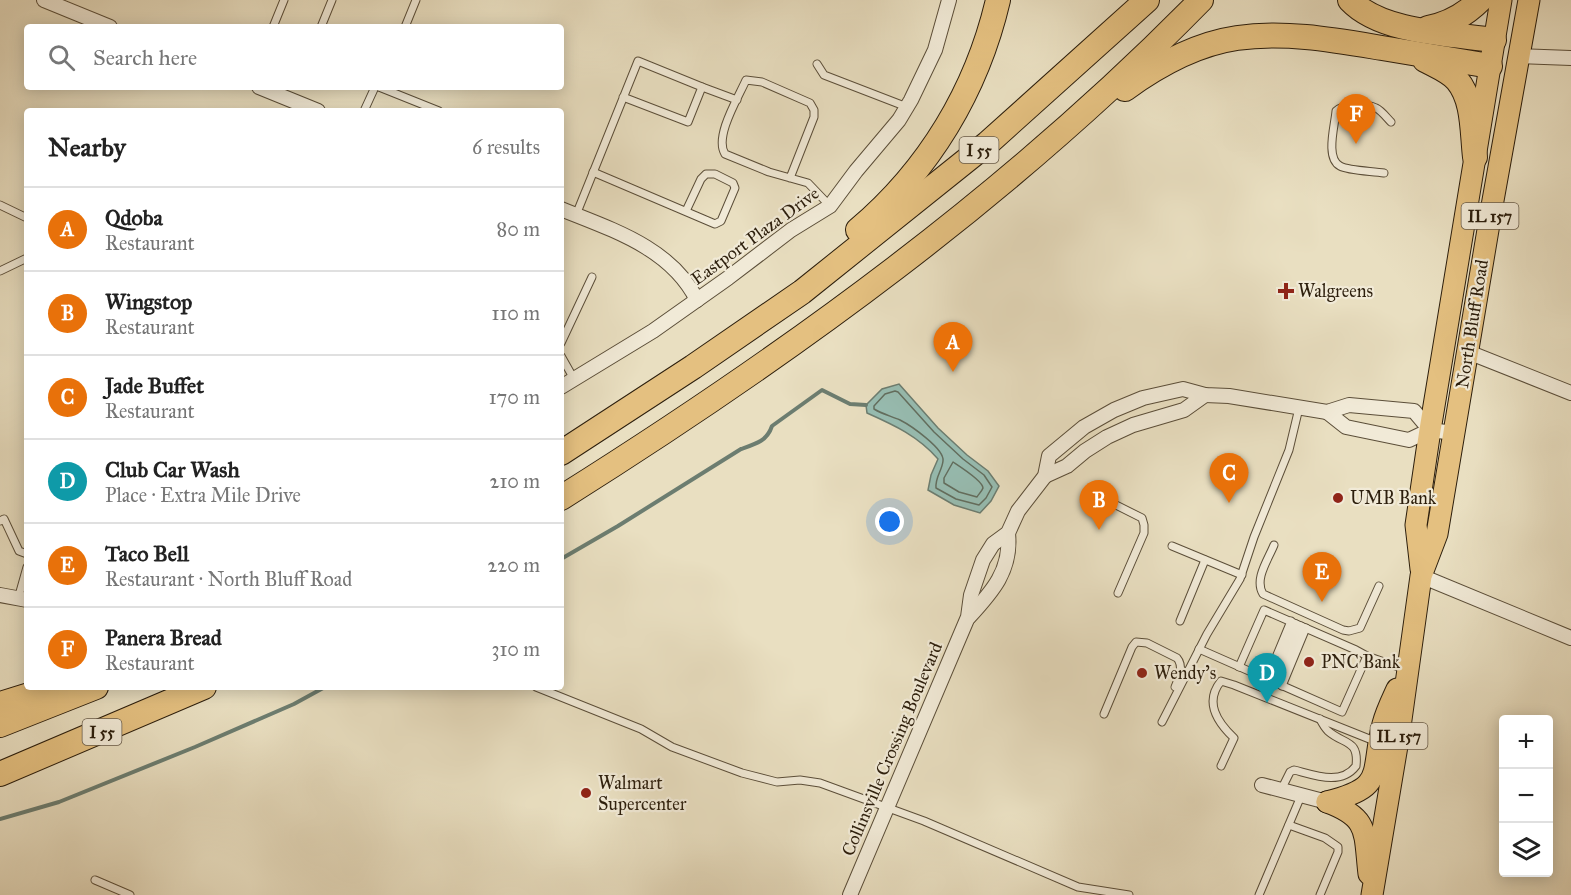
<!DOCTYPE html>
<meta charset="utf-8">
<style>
:root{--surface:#fff;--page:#f6f6f6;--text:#222;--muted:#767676;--line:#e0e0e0;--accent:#8f2418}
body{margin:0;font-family:"IM FELL Great Primer",serif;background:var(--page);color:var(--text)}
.controls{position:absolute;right:18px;bottom:18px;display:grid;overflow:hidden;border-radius:6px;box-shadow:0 3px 15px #0003}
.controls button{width:54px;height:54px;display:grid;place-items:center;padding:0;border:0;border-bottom:2px solid var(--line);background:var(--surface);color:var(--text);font:30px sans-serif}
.you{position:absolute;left:890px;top:522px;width:21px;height:21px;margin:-15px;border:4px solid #fff;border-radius:50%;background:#1a73e8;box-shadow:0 0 0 9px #1a73e833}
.badge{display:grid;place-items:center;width:39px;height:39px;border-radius:50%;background:var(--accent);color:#fff;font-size:20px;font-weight:700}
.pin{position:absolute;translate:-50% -50px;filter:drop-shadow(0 2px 3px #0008)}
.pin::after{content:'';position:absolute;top:32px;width:21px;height:18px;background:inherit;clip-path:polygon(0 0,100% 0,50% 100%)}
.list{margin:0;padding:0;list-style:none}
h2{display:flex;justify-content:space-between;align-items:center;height:78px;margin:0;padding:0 24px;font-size:26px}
h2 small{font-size:20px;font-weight:400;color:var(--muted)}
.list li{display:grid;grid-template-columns:39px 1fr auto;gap:18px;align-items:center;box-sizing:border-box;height:84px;padding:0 24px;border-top:2px solid var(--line)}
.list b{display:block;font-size:22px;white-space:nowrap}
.list p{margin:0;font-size:20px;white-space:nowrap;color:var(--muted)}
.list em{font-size:20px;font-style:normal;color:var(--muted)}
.icon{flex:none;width:33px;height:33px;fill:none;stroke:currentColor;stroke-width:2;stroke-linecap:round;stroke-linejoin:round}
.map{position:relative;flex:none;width:1571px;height:895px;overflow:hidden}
.search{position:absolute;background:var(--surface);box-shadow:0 3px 15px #0003;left:24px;top:24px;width:540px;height:66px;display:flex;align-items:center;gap:15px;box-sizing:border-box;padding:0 21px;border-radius:6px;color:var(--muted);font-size:22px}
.panel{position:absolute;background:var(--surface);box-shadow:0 3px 15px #0003;left:24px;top:108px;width:540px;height:582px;border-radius:6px}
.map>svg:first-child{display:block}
.water{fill:#97bdb2;stroke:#6c7d70;stroke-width:1.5}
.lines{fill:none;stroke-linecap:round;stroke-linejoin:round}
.shore{stroke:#626e5f;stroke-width:1.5}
.stream{stroke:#6c7d70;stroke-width:4}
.service-casing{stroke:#5b4e39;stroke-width:9}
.minor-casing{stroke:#5b4e39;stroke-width:16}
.primary-casing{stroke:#2c1e0c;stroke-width:23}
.motorway-casing{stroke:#2c1e0c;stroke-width:26}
.service{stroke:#f1ead7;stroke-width:7}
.minor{stroke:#f1ead7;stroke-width:14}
.primary{stroke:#e4c080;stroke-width:21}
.motorway{stroke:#e4c080;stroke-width:24}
.poi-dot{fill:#8f2418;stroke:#f1ead7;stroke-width:2}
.labels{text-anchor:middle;stroke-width:4.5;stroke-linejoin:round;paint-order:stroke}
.shield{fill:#f1ead7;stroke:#675b49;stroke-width:1.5}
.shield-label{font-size:16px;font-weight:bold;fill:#2c1e0c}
.street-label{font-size:18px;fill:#2c1e0c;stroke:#f1ead7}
.poi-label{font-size:18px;fill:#2c1e0c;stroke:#f1ead7;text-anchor:start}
</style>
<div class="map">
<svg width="1571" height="895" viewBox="0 0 1571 895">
<rect width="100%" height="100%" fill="#e9dfc1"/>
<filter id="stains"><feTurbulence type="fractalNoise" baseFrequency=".00333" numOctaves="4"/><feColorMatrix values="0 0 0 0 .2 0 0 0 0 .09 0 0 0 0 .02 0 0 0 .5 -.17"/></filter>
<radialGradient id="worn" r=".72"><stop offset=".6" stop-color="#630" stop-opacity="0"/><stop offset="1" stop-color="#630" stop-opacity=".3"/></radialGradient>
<path class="water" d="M899,384L938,428L967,455L988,471L999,486L991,501L980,513L954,505L928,490L931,475L938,459C918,436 894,425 867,413L866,405L882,389Z"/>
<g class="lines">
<g class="shore">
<path d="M895,391L898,392L934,432L963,459L984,475L992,487L986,498L979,505L956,499L936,488C935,477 942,471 943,461C945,449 910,425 900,420C891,416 882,414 874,409V406L885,394Z"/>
<path d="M953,462C959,466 983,481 983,488C982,491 978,495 977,497L959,492L944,483V478Z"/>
</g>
<g class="stream">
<path d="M561,559L618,526L741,449C756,444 767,441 772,426L822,390L850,404L866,405"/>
<path d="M0,819L59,802L195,747L294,704L325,687"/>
</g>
<defs>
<g id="service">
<path d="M273,27L284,0"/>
<path d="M321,27L332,0"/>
<path d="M405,27L416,0"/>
<path d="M817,64L824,75L907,107"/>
<path d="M379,87L439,111"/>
<path d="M702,87L737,100"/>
<path d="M364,111L375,87"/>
<path d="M593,172L715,224L721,221L735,188L733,183L715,174H706L701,179L686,211"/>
<path d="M1384,173C1373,171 1349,171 1340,166C1325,158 1335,125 1336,111C1344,103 1365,103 1376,108C1381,110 1387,118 1391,122"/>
<path d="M790,178L814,117V110L810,103L762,82L746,80C738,98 714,137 725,154L769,172L808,183L830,206"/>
<path d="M0,205L27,218"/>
<path d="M576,215L638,61L702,87L688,122L623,97"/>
<path d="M0,271L27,258"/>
<path d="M561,343L592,277"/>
<path d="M561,356L574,379"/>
<path d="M1088,491L1142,518L1144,525V533L1118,593"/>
<path d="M0,521L4,519L19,551L27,554"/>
<path d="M1274,545C1268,560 1254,579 1263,594L1343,630L1349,631L1360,628L1379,586"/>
<path d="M1172,546L1242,575"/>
<path d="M18,599L27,567"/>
<path d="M1180,621L1205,560"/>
<path d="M1199,649L1342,712L1367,656L1404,669"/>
<path d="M1239,667L1264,610L1356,650L1367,656"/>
<path d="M1280,676L1301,626"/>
<path d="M1267,679L1291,621"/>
<path d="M1272,681L1296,624"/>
<path d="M1282,686L1306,628"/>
<path d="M536,687L641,729L672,747L742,773L777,782L800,780L820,783L924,821L1078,887L1129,895"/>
<path d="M1104,714L1132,647L1136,642L1147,643L1177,658C1184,666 1179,678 1175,687"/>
<path d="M1162,722L1207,634L1240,579L1254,537L1289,450L1299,408"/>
<path d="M1221,766L1234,738C1217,722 1204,702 1221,681L1234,685L1377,742"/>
<path d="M1281,790L1290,772L1294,770C1314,775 1341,786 1356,766C1359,739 1344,745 1328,731C1325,728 1322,723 1320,719"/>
<path d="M1289,825L1325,838L1338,847V852L1320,895"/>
<path d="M95,880L130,895"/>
<path d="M1259,895L1301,796"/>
</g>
<g id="minor">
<path d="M44,0L110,27"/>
<path d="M1520,56L1571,58"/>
<path d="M259,87L318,111"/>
<path d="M561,209C613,230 671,248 697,300"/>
<path d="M1468,352L1571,393"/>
<path d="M561,387L653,331L728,278L791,230L830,206L856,171L899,120L911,100L935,50L949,0"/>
<path d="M1327,412L1346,427L1409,440L1430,430L1454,433"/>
<path d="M1045,476L1067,466L1085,451L1107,437L1133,425L1184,410L1205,395"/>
<path d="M1421,576L1571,638"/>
<path d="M0,595L27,600"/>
<path d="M969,617C992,592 1012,570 1008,533"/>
<path d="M1262,785L1327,802"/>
<path d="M850,895L968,617L971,595L983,560L993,544L1008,533L1018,511L1045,476L1049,456L1084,427L1114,410L1143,398L1183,389L1205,395L1229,396L1327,412L1349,405L1414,411L1430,430"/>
</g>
<g id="primary">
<path d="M1421,569L1416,525L1430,430L1501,0"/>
<path d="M1327,802C1387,787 1370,774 1383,724C1386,712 1392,700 1397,689"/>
<path d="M1327,802C1370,818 1364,832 1369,874"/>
<path d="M1372,895L1399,734L1421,576L1437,534L1492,206L1529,0"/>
</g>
<g id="motorway">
<path d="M1350,0C1381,33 1452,34 1494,40"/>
<path d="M1428,28C1449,24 1465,15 1480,0"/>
<path d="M1425,60C1436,66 1449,71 1457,80C1474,100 1472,132 1475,157"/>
<path d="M1125,89C1158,65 1196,44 1237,38C1285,31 1334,40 1382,48C1418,54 1454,60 1490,66"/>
<path d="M858,230C929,170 977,90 998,0"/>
<path d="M561,453L693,367L802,292L988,143L1147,0"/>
<path d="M561,498C790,354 1011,194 1201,0"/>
<path d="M0,704L39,692L62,687"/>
<path d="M0,725L96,687"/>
<path d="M0,774L204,687"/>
</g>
</defs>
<use href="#service" class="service-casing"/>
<use href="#minor" class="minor-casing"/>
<use href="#primary" class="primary-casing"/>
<use href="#motorway" class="motorway-casing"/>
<use href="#service" class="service"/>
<use href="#minor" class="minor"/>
<use href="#primary" class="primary"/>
<use href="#motorway" class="motorway"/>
</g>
<g class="poi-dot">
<path d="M1283 282h6v6h6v6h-6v6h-6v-6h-6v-6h6z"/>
<circle cx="1338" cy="498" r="6"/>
<circle cx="1309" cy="662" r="6"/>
<circle cx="1142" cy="673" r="6"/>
<circle cx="586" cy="793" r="6"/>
</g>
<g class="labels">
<g class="shield">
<rect x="959.5" y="137" width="39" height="26" rx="4.5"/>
<rect x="1461.5" y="203" width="57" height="26" rx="4.5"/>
<rect x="82.5" y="719" width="39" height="26" rx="4.5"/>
<rect x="1370.5" y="723" width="57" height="26" rx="4.5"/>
</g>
<g class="shield-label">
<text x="979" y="156">I 55</text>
<text x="1490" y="222">IL 157</text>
<text x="102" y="738">I 55</text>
<text x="1399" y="742">IL 157</text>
</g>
<g class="street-label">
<text transform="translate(755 236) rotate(-36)" y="6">Eastport Plaza Drive</text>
<text transform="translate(1472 324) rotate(-81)" y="6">North Bluff Road</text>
<text transform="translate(892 749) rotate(-67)" y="6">Collinsville Crossing Boulevard</text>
</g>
<g class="poi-label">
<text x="1298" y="297">Walgreens</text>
<text x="1350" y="504">UMB Bank</text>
<text x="1321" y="668">PNC Bank</text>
<text x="1154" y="679">Wendy's</text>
<text x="598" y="789">Walmart<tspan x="598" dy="21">Supercenter</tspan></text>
</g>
</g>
<rect width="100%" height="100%" filter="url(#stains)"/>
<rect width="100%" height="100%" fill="url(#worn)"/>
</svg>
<div class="controls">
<button>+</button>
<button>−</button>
<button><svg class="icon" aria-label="layers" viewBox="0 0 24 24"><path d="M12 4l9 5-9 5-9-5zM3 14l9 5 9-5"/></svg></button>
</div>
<div class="you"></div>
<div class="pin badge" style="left:953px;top:372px;background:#e8710a">A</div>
<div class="pin badge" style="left:1099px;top:530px;background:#e8710a">B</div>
<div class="pin badge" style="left:1229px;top:503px;background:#e8710a">C</div>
<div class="pin badge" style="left:1267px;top:703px;background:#0f9aa8">D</div>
<div class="pin badge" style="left:1322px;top:602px;background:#e8710a">E</div>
<div class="pin badge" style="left:1356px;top:144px;background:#e8710a">F</div>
<div class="search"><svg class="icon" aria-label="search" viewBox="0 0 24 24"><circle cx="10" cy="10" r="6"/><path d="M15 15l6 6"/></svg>Search here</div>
<section class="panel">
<h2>Nearby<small>6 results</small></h2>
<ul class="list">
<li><span class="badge" style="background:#e8710a">A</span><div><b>Qdoba</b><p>Restaurant</p></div><em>80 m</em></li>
<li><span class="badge" style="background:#e8710a">B</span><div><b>Wingstop</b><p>Restaurant</p></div><em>110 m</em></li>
<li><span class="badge" style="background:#e8710a">C</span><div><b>Jade Buffet</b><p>Restaurant</p></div><em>170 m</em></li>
<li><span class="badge" style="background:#0f9aa8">D</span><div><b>Club Car Wash</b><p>Place · Extra Mile Drive</p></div><em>210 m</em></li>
<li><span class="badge" style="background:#e8710a">E</span><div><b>Taco Bell</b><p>Restaurant · North Bluff Road</p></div><em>220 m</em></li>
<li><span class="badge" style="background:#e8710a">F</span><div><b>Panera Bread</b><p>Restaurant</p></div><em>310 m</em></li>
</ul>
</section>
</div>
